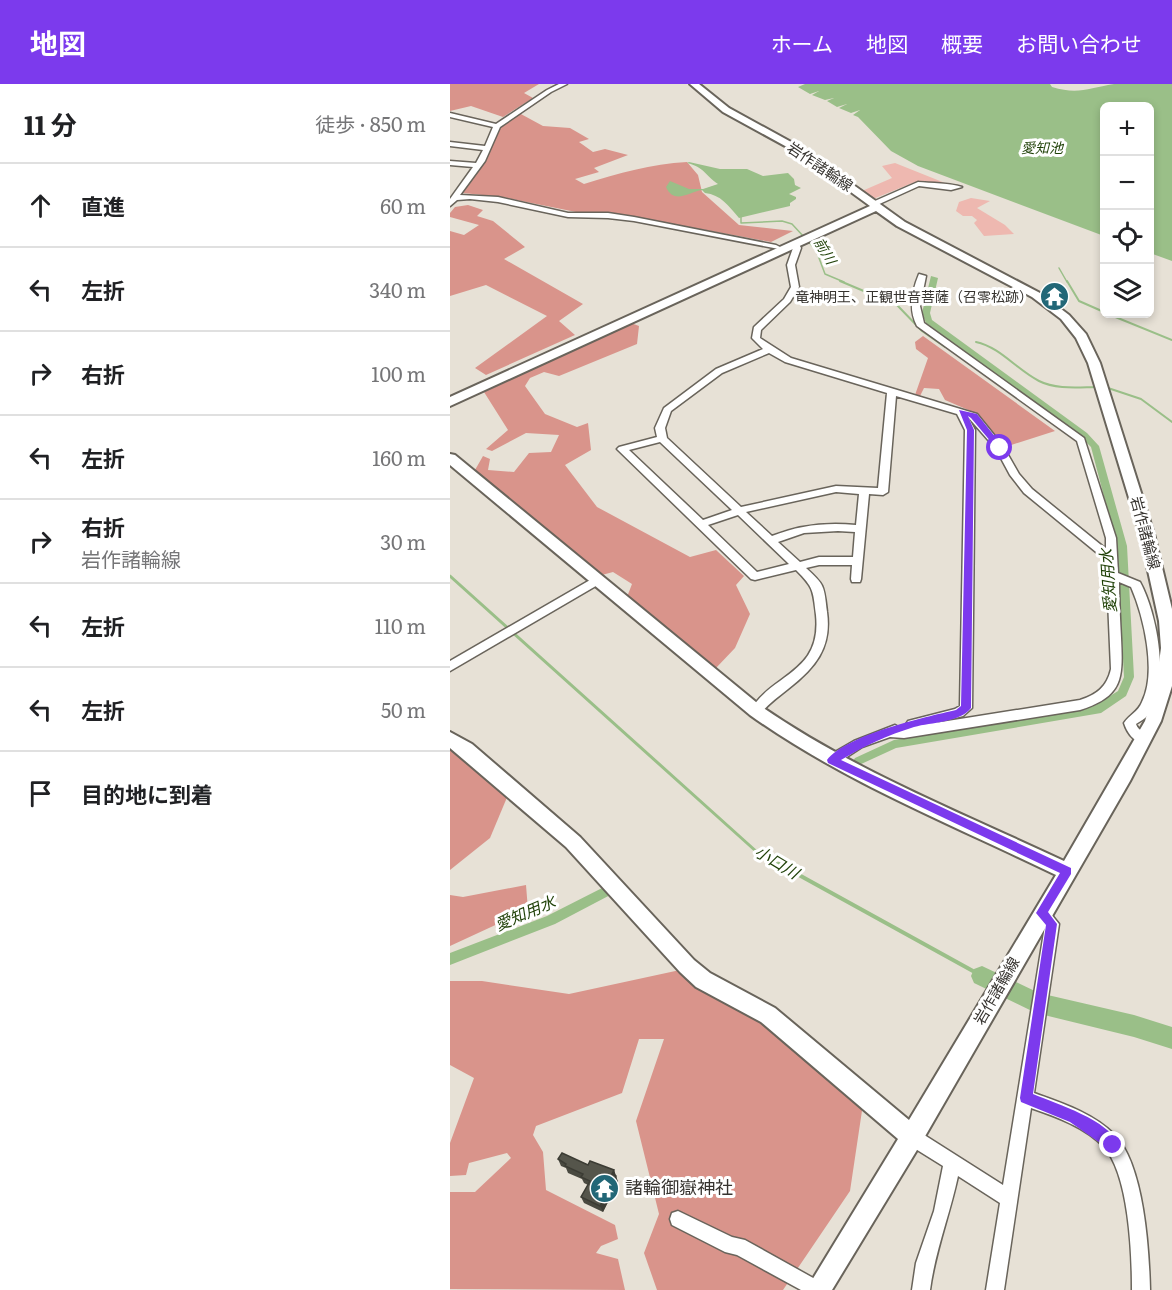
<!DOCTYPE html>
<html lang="ja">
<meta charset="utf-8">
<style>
:root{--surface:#fff;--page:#f6f6f6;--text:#202124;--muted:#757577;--line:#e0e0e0;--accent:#7c3aed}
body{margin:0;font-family:Literata,"Noto Sans JP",serif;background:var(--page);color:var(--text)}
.controls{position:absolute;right:18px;top:18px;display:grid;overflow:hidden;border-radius:9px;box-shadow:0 3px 9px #0003}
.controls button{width:54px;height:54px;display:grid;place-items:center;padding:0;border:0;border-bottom:2px solid var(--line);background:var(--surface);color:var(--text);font:30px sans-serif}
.stop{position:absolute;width:18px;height:18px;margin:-14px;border:4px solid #7c3aed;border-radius:50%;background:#fff}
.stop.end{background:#7c3aed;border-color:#fff;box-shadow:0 2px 6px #0008}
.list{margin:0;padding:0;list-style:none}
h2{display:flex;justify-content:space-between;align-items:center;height:78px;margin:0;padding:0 24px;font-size:26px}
h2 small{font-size:20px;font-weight:400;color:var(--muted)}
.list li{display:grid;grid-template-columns:39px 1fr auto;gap:18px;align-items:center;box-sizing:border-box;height:84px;padding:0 24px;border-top:2px solid var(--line)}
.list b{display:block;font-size:22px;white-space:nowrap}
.list p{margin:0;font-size:20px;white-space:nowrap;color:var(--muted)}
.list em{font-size:20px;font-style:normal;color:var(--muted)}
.icon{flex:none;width:33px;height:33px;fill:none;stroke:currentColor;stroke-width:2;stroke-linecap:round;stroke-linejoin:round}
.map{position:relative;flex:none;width:722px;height:1206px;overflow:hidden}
header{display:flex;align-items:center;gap:36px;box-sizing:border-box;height:84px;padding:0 30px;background:var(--accent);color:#fff}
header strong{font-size:28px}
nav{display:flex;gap:33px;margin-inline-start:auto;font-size:21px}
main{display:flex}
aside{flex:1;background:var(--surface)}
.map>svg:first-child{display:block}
.green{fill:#eeb8b0}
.forest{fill:#d9948b}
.water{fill:#9abf88}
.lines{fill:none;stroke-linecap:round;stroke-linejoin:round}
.stream-far3{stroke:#9abf88;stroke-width:1.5}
.stream-far2{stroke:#9abf88;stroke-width:2}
.stream-far1{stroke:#9abf88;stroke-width:3}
.stream{stroke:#9abf88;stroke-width:4}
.canal{fill:#9abf88;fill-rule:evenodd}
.river{fill:#9abf88;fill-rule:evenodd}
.street-casing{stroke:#69645b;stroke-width:3}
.secondary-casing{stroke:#69645b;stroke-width:4}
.street{fill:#fff;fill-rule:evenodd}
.secondary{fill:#fff;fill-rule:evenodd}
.wall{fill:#494940}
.shaded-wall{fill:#3c3c34}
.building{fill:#55554b;stroke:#3c3c34;stroke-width:1.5}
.route{fill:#7c3aed}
.labels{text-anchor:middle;stroke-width:6;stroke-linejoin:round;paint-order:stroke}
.far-water-label{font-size:14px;font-style:italic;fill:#1d3f05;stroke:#fff}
.far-poi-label{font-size:14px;fill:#373430;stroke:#fff;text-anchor:end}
.street-label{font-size:15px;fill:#373430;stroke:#fff}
.water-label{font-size:16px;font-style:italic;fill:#1d3f05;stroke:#fff}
.near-poi-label{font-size:18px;fill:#373430;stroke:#fff;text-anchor:start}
</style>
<header>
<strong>地図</strong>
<nav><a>ホーム</a><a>地図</a><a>概要</a><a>お問い合わせ</a></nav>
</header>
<main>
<aside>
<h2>11 分<small>徒歩 · 850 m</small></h2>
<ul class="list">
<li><svg class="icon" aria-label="ahead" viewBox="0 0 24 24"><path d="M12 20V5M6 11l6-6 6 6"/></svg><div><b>直進</b></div><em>60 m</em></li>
<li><svg class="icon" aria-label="left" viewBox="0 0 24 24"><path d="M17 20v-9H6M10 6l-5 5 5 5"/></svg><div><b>左折</b></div><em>340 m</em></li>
<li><svg class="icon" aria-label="right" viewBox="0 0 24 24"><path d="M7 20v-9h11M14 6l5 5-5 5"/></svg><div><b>右折</b></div><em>100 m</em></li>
<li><svg class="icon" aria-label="left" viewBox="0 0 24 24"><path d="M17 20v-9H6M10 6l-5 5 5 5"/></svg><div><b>左折</b></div><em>160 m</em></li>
<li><svg class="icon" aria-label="right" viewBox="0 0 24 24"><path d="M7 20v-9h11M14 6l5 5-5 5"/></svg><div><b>右折</b><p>岩作諸輪線</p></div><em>30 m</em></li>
<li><svg class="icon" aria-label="left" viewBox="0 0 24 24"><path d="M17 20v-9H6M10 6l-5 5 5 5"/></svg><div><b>左折</b></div><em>110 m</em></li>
<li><svg class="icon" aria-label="left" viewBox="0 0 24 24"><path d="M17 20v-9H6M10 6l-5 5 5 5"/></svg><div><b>左折</b></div><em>50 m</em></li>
<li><svg class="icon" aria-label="arrive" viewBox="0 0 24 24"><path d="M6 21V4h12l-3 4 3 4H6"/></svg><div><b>目的地に到着</b></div></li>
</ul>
</aside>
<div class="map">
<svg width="722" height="1206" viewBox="0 0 722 1206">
<rect width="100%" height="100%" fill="#e7e1d6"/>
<g class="green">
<path d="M445,79L500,101L465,98L423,115L412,107L442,94L432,82Z"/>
<path d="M521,114L540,117L527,124L555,141L564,150L534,152L524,139L527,136L522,132H513L506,127L509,118Z"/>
</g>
<g class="forest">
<path d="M0,0H89L74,9L83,14L53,33L21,22L0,27Z"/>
<path d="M69,29L93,42L120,44L139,55L129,58L143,68L155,65L178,71L144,84L149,88L125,95L134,100C169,89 201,80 237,78L248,91L252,108L289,141L343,147L321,158L164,129L136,130L52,113L13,109L35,78L50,43Z"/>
<path d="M18,121L33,126L27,132L43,137L75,163L54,175L133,220L109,237L125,251L36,291L25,284L97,232L36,201L0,212V147L14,151L29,141L0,133V129L5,123Z"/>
<path d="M181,239L189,242L187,260L109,292L94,288L80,294L75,302L95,330L127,343L138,339L141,366L115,381L147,423L240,473L266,466L294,492L286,501L300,530L285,564L266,584L177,513L182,500L163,488L152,491L25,386L33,372L40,375L38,386L64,388L79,369L101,368L109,351L76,349L42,367L36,365L58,346L34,308Z"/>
<path d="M473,252L605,347L555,363L523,328L495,316L489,305L474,304L470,312L465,311L478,274L466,265L465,258Z"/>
<path d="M0,663L58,711L40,754L0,786Z"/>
<path d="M76,801L78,826L0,862V811L13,813Z"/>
<path d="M230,886L316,942L413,1020L400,1107L333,1206H207L194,1169L209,1130L186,1037L214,955H189L172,1009L86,1042L83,1051L93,1068L96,1106L165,1141L168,1155L151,1162L146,1169L168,1175L175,1206L0,1205V1108H25L61,1074L57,1069L19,1079L16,1091L0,1092V1059L24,994L0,981V897H32L119,910Z"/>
</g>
<g class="water">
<path d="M355,0H600L602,3C628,11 639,4 664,0C682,0 703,0 722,0V177L700,169V22H654V152L468,82L441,67L408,33L403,31L410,26L401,29L389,24L397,20L387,23L377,17L384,14L375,16L362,11L369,7L360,10L348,3Z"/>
<path d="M239,78L270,85H297L313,92L338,89L344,95L345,101L351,104L339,110L346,113V115L340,119V122L289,134C278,121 271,111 255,109L252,106C239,108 224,121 216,103L220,97L239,105H253L268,100C256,92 254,83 237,79Z"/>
</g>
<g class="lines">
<g class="stream-far3">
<path d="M291,131V139L332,137L342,140L366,166L375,190L394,198"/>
<path d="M609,184L617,198"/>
</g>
<g class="stream-far2">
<path d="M390,197L447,221L472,247L495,263"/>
<path d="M617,197L629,217L654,228"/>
<path d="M658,230L722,256"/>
<path d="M526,258C550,263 567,286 589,297C607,306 629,303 649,303"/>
<path d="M655,303L691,315L722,338"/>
</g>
<path class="stream-far1" d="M0,492L308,769L331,782"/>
<path class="stream" d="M329,780L532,892"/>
<g class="canal">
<path d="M481,192L488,194L480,229L482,236L637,349L649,362L677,462L684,593L676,612L651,629L446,664L409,681L405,680L403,677L405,674L444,656L644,622L668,607L674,593L667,462L641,363L631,353L476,239L472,229Z"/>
<path d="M160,800L164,801L166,805L164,809L105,840L0,881V869L97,832Z"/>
</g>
<path class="river" d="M532,882L589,909L684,931L722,943V965L684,953L586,929L524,899L521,892L524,885Z"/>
<defs>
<g id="street">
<path d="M109,0H117L101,8L50,43L35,77L10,111L48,113L118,129H158L184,133L326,161L330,163L329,165L184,137L158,134L118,133L48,118L20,115L7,116L0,122V115L23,83L0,81V77L26,79L33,66L0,62V58L35,62L43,43L0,33V29L46,40L97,6Z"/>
<path d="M468,98C480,99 502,99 512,103L501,106L469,102L425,122L418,120Z"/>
<path d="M342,158H348L351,164L345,181L349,203L340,218L311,246L310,254L313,256L341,274L527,330L553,362L569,390L582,405L656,465V454L627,357L467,242C458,225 462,207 469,190L476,192L470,222L474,239L634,354L666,454L668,489L690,498C707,529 721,601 698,631C695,635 690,637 686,640C688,647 697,649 700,655L698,658C686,662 677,649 674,639C679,631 688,628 692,618C707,588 694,533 681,503L669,498C669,516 670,535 671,554C673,595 673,612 630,626L454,654L440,653L412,663L386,680H378L376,676L378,672L404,657L445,641L450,644H458L456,640L458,637L505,625L510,622L515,346L507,330L446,312L438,408L433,411L419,410L411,495L410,498H402L401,495L402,481H369L356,484C375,501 374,502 377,528C382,564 365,584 338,605C328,613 318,620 310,630H302L300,627C322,589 372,590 366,531C363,506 364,504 346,486L305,496L301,495L167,365L169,363L207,353L205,344L214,324L266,285L313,265L302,254L304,243L334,215L341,203L337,181L343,164ZM319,269L335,278L437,309L428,404L386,402L291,423L217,354L215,344L221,327L272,289ZM518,333L546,365L560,391L574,409L657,477L656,490L657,493L661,585C657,603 646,611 630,616L485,639L513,632L522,624L525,346ZM210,358L282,426L253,436L179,366ZM386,408L409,410L406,441C377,438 349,441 322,452L296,428ZM288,431L339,480L307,488L258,441ZM388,447L405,448L403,473H369L350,478L328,458L354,449Z"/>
<path d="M147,492L152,496L151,499L0,587V577Z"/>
<path d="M592,823L597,825L609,840L584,1009C612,1019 643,1029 665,1051C694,1082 699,1165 700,1206H682C682,1169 679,1091 654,1063C635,1043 607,1033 581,1024L554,1206H536L550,1119L508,1092C500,1130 485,1167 480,1206H462L466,1179L484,1127L493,1082L456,1059L454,1053L456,1047L462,1045L468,1047L553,1101L595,842L585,829L587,825Z"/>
<path d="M228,1127L282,1153L295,1156L374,1200L377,1206H351L287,1171L275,1168L222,1141L220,1135L222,1129Z"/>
</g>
<path id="secondary" d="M240,0H249L279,24L352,64L455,138L590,209L619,231L636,250L650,279L704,450L722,525V602L711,637L680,697L470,1061L382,1206H356L448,1055L311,938L246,903L230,888L116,763L0,664V648L22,660L130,753L244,876L260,889L325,924L459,1036L606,791C503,741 394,698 300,631L0,381V370L5,371L312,623C405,687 512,729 614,777L695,637L706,601L711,564L709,537L690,450L638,279L626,254L611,235L582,213L447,142L426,127L0,322V313L420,122L346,68L273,28Z"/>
</defs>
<use href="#street" class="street-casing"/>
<use href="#secondary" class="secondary-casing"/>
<use href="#street" class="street"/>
<use href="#secondary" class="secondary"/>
</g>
<path class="wall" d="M108,1075L164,1086L168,1098L153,1128L134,1119L131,1113L138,1101L134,1099L132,1095L118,1089L116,1084L111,1082Z"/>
<path class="shaded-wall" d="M164,1086L168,1098L153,1128L150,1122Z"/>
<path class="building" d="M112,1069L138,1081L140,1077L164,1086L162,1090L166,1092L150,1122L131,1113L140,1097L131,1093L133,1090L115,1082L116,1080L108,1075Z"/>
<path class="route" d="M509,326L527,330L554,364L547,365L521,334L518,332L524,346L521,624C509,639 482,638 464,643C438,651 414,662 391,676L621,784V790L598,828L607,840L583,1010C607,1020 659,1036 669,1061L668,1066L663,1068L620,1038L571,1018L570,1014L596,841L586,829L610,789L378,679L377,676C396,651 475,633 506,626L511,622L517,346Z"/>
<defs>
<symbol id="temple-disc" viewBox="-11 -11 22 22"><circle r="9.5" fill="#226777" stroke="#fff"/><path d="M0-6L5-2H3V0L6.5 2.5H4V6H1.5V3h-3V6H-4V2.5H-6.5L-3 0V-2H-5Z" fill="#fff"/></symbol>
</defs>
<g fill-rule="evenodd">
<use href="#temple-disc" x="588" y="196" width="33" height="33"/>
<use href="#temple-disc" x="138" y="1088" width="33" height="33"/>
</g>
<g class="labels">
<g class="far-water-label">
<text x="592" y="69">愛知池</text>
<text transform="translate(375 167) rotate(59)" y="5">前川</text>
</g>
<g class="far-poi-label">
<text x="583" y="218">竜神明王、正観世音菩薩（召零松跡）</text>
</g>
<g class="street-label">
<text transform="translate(370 83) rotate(34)" y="5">岩作諸輪線</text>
<text transform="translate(695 449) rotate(75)" y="5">岩作諸輪線</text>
<text transform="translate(547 907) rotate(-60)" y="5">岩作諸輪線</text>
</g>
<g class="water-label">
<text transform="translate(658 497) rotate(-94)" y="6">愛知用水</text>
<text transform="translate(327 778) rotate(31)" y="6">小口川</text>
<text transform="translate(75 829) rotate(-23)" y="6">愛知用水</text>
</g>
<g class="near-poi-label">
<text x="175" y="1110">諸輪御嶽神社</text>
</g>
</g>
</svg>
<div class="controls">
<button>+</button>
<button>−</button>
<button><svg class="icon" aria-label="locate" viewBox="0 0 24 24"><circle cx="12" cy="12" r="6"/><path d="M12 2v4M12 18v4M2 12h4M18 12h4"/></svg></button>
<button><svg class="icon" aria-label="layers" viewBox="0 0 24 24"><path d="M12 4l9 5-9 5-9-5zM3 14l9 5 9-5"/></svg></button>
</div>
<div class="stop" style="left:550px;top:364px"></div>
<div class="stop end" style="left:663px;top:1061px"></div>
</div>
</main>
